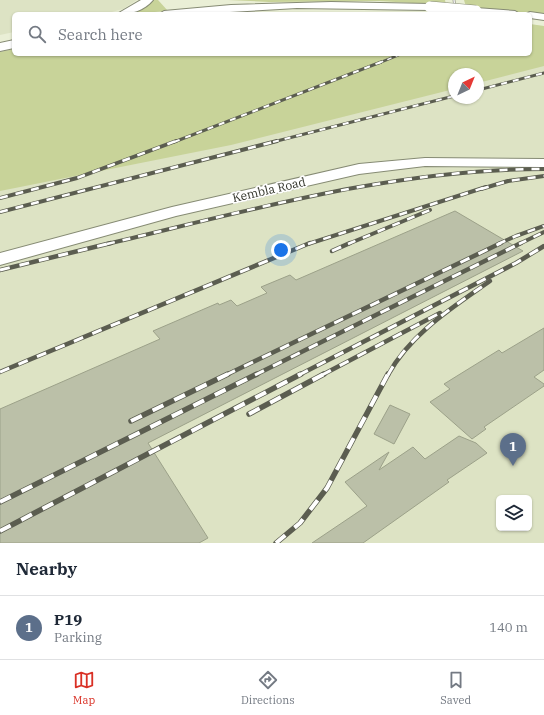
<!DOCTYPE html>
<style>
:root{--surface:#fff;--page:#f6f6f7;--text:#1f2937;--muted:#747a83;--line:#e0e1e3;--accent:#d93025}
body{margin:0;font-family:"IBM Plex Serif",serif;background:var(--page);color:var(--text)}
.controls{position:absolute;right:12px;bottom:12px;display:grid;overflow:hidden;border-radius:6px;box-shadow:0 1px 3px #0004}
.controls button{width:36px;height:36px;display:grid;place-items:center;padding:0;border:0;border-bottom:1px solid var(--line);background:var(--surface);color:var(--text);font:20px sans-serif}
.compass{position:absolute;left:448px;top:68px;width:36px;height:36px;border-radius:50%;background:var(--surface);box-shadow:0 1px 3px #0004;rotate:43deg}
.you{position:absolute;left:281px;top:250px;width:14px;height:14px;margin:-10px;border:3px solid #fff;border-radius:50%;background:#1a73e8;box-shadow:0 0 0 6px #1a73e833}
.badge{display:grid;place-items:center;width:26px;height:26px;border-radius:50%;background:var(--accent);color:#fff;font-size:13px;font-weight:700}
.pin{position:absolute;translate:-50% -33px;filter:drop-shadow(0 1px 2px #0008)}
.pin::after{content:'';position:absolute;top:21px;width:14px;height:12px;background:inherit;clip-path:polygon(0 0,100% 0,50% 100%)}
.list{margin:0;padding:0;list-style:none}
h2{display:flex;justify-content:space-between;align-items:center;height:52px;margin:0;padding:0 16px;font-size:17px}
h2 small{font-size:13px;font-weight:400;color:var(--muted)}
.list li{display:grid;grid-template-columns:26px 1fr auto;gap:12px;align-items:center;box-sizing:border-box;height:64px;padding:0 16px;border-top:1px solid var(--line)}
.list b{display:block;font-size:15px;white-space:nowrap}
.list p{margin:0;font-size:13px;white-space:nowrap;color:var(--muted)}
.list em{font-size:13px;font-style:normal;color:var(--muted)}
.icon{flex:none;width:22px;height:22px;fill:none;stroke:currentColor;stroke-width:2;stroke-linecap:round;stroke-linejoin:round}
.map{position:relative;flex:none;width:544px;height:543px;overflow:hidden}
.search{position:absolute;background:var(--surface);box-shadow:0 1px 3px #0004;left:12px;right:12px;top:12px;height:44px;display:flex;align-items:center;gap:10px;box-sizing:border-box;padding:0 14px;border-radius:6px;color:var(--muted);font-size:15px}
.sheet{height:116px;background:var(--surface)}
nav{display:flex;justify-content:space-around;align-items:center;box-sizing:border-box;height:56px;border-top:1px solid var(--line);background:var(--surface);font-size:11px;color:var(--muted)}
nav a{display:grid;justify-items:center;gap:2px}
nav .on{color:var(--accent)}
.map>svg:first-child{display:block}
.built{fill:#dde3c4;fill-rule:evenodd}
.green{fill:#c8d399}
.building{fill:#bbc0a8;stroke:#9ca189}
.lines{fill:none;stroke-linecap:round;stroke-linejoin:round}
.minor-casing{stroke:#868b74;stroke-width:2}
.major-casing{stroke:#868b74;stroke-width:2}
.minor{fill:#fff;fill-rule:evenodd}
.major{fill:#fff;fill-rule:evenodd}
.rail-far4-casing{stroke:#5b5d50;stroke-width:2.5}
.rail-far3-casing{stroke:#5b5d50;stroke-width:3}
.rail-far2-casing{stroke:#5b5d50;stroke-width:4}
.rail-far1-casing{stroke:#5b5d50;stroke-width:4.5}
.rail-casing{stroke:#5b5d50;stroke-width:5.5}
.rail-far4{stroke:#fff;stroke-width:1.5;stroke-dasharray:4.5;stroke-linecap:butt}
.rail-far3{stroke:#fff;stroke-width:2;stroke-dasharray:6;stroke-linecap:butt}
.rail-far2{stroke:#fff;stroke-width:2.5;stroke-dasharray:8;stroke-linecap:butt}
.rail-far1{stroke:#fff;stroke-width:3;stroke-dasharray:10;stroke-linecap:butt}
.rail{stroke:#fff;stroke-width:4;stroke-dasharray:12;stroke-linecap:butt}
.major-bridge-casing{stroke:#868b74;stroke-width:12;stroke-linecap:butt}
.major-bridge{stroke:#fff;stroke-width:11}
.labels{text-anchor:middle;stroke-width:3.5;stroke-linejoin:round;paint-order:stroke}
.street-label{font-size:12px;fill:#32342a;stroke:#fff}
</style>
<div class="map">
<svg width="544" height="543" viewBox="0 0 544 543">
<rect width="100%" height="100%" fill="#eaefd6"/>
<g class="built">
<path d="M0,0H137L123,9L104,14H14V32L0,35Z"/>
<path d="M544,27V543H0V48L14,46V54H530ZM454,74H478V98H454ZM499,498H529V528H499Z"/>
</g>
<g class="green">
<path d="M153,0H158L168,11L128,14Z"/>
<path d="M228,0H445L446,5L379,1L269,2Z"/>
<path d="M464,0H544V15L466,7Z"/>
<path d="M530,24L544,26V66L478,83V74H454V89L231,145L0,191V52L14,49V54H530Z"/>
</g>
<g class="building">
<path d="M455,211L523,251L148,443L208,538L199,543H0V409L160,339L153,331L218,303L219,305L231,300L237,306L267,293L261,287L290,275L296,280Z"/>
<path d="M544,328V370L534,377L544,384V386L484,427L486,429L472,439L430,402L450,389L444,384L499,350L502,353Z"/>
<path d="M390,405L410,414L394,444L374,434Z"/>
<path d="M459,436L476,443L487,453L447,480L449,482L363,543H312L367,506L345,482L389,452L379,470L413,447L425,459Z"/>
</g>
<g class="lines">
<defs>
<path id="minor" d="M425,158L544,159V167L425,166L359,174L176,216L0,265V253L172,207L359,164Z"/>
<g id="major">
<path d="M141,0H153C144,11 131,14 117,14Z"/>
<path d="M331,2L430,4L435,7L430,10L297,8L195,14H159L164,11L231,5Z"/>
<path d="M476,8L515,11L520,14L472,13L471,11Z"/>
<path d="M530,12L544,14V20L530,18V14H525Z"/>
<path d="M14,40V48L0,51V43Z"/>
</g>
</defs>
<use href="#minor" class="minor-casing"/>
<use href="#major" class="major-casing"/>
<use href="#minor" class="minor"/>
<use href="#major" class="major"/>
<defs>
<g id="rail-far4">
<path d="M454,0L455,14"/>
<path d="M379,63L401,54"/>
</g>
<g id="rail-far3">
<path d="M478,90L544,73"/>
<path d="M174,142L381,62"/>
<path d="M273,142L454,96"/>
</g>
<g id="rail-far2">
<path d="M481,189L508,181L544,176"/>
<path d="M0,198L77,178L176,141"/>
<path d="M0,212L277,141"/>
<path d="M107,244C251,210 395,169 544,169"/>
<path d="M308,244L486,187"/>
<path d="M348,244L430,210"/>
<path d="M498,244L516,236L544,226"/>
<path d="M519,244L544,232"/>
</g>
<g id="rail-far1">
<path d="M332,251L350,243"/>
<path d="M0,270L111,243"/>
<path d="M0,372L310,243"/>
<path d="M226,375L501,243"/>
<path d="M255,375L521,243"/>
<path d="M299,375L516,263L544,246"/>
<path d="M322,375L440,313"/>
<path d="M388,375C410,334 453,307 490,281"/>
</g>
<g id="rail">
<path d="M249,414L324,374"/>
<path d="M131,421L228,374"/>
<path d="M0,502L257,374"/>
<path d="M0,531L301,374"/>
<path d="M276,543L300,523L327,488L388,374"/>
</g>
</defs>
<use href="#rail-far4" class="rail-far4-casing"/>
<use href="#rail-far3" class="rail-far3-casing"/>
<use href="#rail-far2" class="rail-far2-casing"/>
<use href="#rail-far1" class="rail-far1-casing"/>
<use href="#rail" class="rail-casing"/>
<use href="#rail-far4" class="rail-far4"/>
<use href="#rail-far3" class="rail-far3"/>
<use href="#rail-far2" class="rail-far2"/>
<use href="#rail-far1" class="rail-far1"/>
<use href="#rail" class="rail"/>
<defs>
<path id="major-bridge" d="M430,7L476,11"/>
</defs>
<use href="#major-bridge" class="major-bridge-casing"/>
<use href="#major-bridge" class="major-bridge"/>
</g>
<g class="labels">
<g class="street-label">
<text transform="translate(269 190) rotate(-13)" y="4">Kembla Road</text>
</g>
</g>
</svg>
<div class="controls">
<button><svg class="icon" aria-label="layers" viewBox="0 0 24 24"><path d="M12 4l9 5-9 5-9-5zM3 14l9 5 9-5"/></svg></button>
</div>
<svg class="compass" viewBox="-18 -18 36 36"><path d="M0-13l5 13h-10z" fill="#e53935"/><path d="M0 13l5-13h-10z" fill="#747a83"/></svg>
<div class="you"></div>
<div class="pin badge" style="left:513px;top:466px;background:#5c6f8a">1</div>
<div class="search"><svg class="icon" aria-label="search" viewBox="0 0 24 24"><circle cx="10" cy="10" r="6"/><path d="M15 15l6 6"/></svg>Search here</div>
</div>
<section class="sheet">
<h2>Nearby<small></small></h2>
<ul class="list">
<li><span class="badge" style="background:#5c6f8a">1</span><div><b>P19</b><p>Parking</p></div><em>140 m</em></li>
</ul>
</section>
<nav>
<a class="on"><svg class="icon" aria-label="map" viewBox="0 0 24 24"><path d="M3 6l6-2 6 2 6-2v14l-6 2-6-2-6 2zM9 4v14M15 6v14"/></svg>Map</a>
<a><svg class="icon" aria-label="directions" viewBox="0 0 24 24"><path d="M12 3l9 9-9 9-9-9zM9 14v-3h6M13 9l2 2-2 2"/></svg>Directions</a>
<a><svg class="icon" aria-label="saved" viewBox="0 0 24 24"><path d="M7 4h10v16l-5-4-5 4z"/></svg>Saved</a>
</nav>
